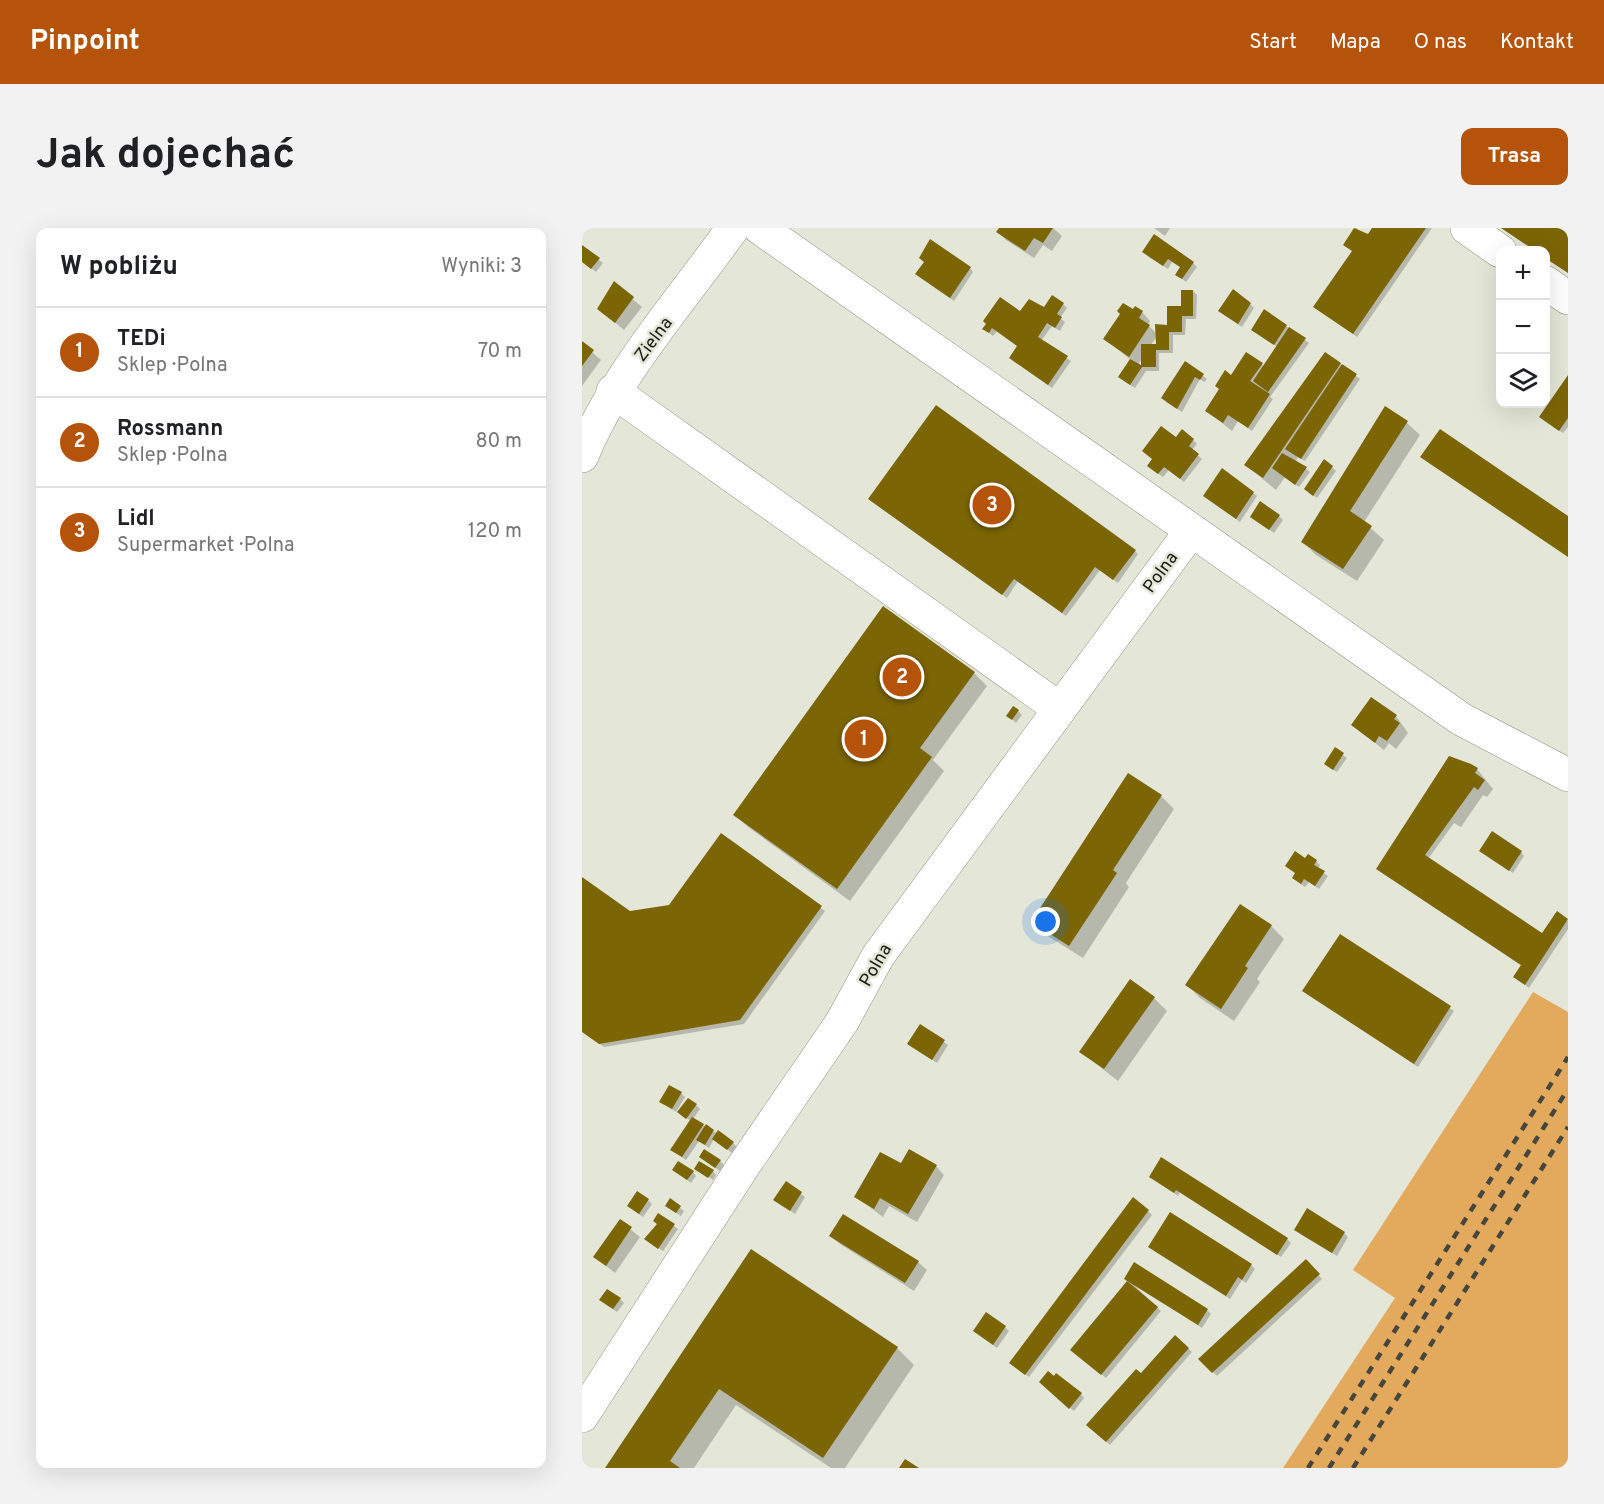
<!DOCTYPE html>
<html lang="pl">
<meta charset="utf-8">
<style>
:root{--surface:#fff;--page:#f2f2f2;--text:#202124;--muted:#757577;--line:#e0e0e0;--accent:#b45309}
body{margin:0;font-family:Overpass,sans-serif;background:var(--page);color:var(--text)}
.controls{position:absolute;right:18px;top:18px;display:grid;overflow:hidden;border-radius:12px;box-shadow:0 6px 24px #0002}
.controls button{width:54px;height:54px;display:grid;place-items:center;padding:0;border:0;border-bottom:2px solid var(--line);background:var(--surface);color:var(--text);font:30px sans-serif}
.you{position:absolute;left:464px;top:694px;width:21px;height:21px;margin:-15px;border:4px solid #fff;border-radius:50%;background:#1a73e8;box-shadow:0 0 0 9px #1a73e833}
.badge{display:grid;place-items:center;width:39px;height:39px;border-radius:50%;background:var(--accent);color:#fff;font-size:20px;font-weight:700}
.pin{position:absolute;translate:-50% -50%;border:3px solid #fff;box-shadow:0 2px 6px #0006}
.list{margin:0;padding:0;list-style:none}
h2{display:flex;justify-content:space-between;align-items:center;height:78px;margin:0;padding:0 24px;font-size:26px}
h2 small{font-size:20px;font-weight:400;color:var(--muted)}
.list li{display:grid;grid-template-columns:39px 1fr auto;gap:18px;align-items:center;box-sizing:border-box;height:90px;padding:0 24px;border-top:2px solid var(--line)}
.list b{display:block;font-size:22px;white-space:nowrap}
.list p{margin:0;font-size:20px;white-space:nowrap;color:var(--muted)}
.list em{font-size:20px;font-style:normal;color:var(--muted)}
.icon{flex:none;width:33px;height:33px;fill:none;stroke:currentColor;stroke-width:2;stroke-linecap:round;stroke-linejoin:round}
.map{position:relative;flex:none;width:986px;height:1240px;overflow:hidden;border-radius:12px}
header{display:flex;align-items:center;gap:36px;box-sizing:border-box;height:84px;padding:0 30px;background:var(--accent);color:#fff}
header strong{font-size:28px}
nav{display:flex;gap:33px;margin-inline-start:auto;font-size:21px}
.intro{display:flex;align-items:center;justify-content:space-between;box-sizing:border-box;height:144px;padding:0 36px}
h1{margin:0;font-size:42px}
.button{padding:15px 27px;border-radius:12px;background:var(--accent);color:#fff;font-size:21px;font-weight:700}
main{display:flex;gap:36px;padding:0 36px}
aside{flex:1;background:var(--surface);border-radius:12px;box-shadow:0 6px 24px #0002}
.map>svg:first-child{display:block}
.green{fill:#e3a95c}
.shadow{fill:#0003;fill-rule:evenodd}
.building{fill:#7c6505}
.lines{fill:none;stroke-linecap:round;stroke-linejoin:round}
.minor-casing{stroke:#919384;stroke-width:34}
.minor{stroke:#fff;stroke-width:33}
.rail{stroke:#45463e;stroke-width:4.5;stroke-dasharray:8 8;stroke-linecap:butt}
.labels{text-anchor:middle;stroke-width:5;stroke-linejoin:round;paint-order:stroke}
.street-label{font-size:18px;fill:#1b1b16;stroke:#e4e7d7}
</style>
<header>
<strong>Pinpoint</strong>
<nav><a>Start</a><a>Mapa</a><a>O nas</a><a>Kontakt</a></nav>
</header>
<div class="intro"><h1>Jak dojechać</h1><a class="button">Trasa</a></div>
<main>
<aside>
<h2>W pobliżu<small>Wyniki: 3</small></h2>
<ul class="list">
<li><span class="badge">1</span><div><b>TEDi</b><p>Sklep · Polna</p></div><em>70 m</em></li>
<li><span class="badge">2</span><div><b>Rossmann</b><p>Sklep · Polna</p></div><em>80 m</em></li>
<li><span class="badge">3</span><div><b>Lidl</b><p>Supermarket · Polna</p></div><em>120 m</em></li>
</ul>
</aside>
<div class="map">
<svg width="986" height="1240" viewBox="0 0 986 1240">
<rect width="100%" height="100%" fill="#e4e7d7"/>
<path class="green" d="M951,764L986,784V1240H701L813,1070L771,1042Z"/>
<g class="shadow">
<path d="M418,0H471L480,8L470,23L461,17L452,30L424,12L416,4Z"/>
<path d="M572,0H588L583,8Z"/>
<path d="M774,0L787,9L792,0H850L775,109L737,82L771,23L763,16Z"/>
<path d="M0,20L21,35L14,44L0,33Z"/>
<path d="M565,28L611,35L615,39L604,54L595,47L600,40L590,34L586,41Z"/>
<path d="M343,35L388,40L391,44L372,73L339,50Z"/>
<path d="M32,56L60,79L42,102L17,81Z"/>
<path d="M611,63L615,67L614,91H604L603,107H591V125H577V143H564L553,160L542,153L549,132L523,111L551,84H560L568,93L566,97L575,106L586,98ZM575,108V117H569ZM561,129V139L556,137Z"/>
<path d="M481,76L485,80L478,90L483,94L478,103L470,98L459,113L489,133L470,160L433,134L437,118L415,103L411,108L402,101L439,85Z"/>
<path d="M668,76L672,80L660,99L642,87Z"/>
<path d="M704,98L727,115L688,169L691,171L670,203L656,193L650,203L625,183L650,149L680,136L682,139L695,119L675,105Z"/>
<path d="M0,115L19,132L0,158Z"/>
<path d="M604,135L625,151L622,154L618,151L600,184L584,174Z"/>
<path d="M758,136L778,151L723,233L716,229L714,233L728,244L717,259L703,249L694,262L664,237Z"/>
<path d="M986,150V199L981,205L963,193Z"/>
<path d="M804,180L825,195L838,207L782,294L802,312L775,353L734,327L721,314Z"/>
<path d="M595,211L611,212L615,216L610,222L620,231L602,254L587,242L581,249L571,242Z"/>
<path d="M750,239L754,243L735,270L728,265Z"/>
<path d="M671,265L675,268L658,294L626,271Z"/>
<path d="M292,274L553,323L556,326L536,355L518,342L484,388L436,353L425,370Z"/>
<path d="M697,288L701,292L692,305L674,292Z"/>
<path d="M392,445L405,458L351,532L362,543L268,673L166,599L153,587Z"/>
<path d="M436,483L440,487L434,495L430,491Z"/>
<path d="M814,488L826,505L814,521L807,515L802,522L771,497Z"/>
<path d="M761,527L765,530L755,544L748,540Z"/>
<path d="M895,541L911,561L905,569L901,567L879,599L872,595L846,631L961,707L975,685L986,693V701L947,760L933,749L940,738L796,641Z"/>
<path d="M579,568L592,581L544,655L547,659L501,730L464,707L451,694Z"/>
<path d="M139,607L243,683L162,796L22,819L0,803V651L48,685L88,679Z"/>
<path d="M939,624L942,628L931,645L903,626Z"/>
<path d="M724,633H734L738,637L736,641L746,648L737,661L727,654L723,659L716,654Z"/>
<path d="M689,698L702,711L675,751L678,754L652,793L618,770L605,757Z"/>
<path d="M758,708L872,783L836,839L722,763Z"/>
<path d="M572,770L585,783L536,853L499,824Z"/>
<path d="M339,798L366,817L355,835L331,819Z"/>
<path d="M99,865L103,869L94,884L79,874Z"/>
<path d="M114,877L118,881L111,891L151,915L155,919L150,925L132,911L127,920L117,913L104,932L94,925L109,893L101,888Z"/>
<path d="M122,932L138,933L142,937L138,943Z"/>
<path d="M319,937L354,938L362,947L335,994L307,978L301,989L274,969Z"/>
<path d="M92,942L111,944L114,948L109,955Z"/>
<path d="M116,942L131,943L134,947L131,952Z"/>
<path d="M569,949L705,1011L709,1015L699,1029L598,964L596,968Z"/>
<path d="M204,955L223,969L213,986L197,975Z"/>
<path d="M66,972L70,976L61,989L51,982Z"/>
<path d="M88,972L102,983L99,988L88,981Z"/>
<path d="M566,983L570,987L447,1149L433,1139Z"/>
<path d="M77,987L96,1001L81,1023L67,1014L76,997Z"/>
<path d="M38,993L58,1009L33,1045L13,1029Z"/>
<path d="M762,1005L766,1009L755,1028L718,1006Z"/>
<path d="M249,1008L336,1034L345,1042L332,1063L258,1016Z"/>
<path d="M170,1023L315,1120L332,1137L263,1240H249L154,1177L112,1240H25Z"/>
<path d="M572,1023L669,1037L673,1041L664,1055L660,1052L648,1071Z"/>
<path d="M724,1033L740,1051L635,1148L619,1131Z"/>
<path d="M546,1053L625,1082L629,1086L620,1100L551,1056L579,1083L524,1150L490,1121Z"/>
<path d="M38,1071L42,1075L35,1084L23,1076Z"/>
<path d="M423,1099L427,1103L415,1120L397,1107Z"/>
<path d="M593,1109L610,1124L528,1217L507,1197L559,1148Z"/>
<path d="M462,1158L499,1166L502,1170L492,1183Z"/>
</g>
<g class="building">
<path d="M417,0H471L461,15L452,10L443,23L414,4Z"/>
<path d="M772,0L786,6L790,0H844L771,106L731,79L770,23L761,17Z"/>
<path d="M919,0H986V45L963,30V22H952Z"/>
<path d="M572,6L612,34L600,51L593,47L598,39L586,31L581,38L560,24Z"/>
<path d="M348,11L389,39L368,70L333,46L342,34L337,30Z"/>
<path d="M0,17L18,30L9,41L0,34Z"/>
<path d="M32,53L52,69L33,95L15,81Z"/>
<path d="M651,61L669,75L656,96L636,83Z"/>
<path d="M599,62H611V88H600V104H587V122H574V139H560L548,157L536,149L548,131L559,137V116H574L573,96L585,97V78H599Z"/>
<path d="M470,67L482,75L475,86L480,89L473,100L465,95L456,109L486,128L466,157L427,130L435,118L410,100L407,105L400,101L404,96L401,93L418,69L438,83L447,71L462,79Z"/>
<path d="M541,75L551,81L553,78L561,83L557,90L568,97L547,129L521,111L538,86L535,83Z"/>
<path d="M682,81L705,97L692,117L669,102Z"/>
<path d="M707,99L724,110L686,164L671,153Z"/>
<path d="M0,113L12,122L0,138Z"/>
<path d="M664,124L681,135L668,153L688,166L666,200L646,187L641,195L623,183L637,161L633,158L643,142L649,147Z"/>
<path d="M743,124L759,135L681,250L662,237Z"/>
<path d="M603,133L622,146L618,152L613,149L595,181L579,170Z"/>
<path d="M760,136L775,146L719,231L703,221Z"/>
<path d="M986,147V190L977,203L957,189Z"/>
<path d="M354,177L554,322L531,352L513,339L480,385L432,351L420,367L286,271Z"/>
<path d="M803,178L826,193L768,283L790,298L761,341L719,314Z"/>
<path d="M579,198L594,209L600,201L612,211L607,218L617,226L598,251L582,239L576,246L565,238L570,231L560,223Z"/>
<path d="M858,201L986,288V329L838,229Z"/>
<path d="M700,225L725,239L713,257L690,240Z"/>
<path d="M742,231L751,238L731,268L722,261Z"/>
<path d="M640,240L672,264L654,291L621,268Z"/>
<path d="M678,273L698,287L687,302L668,289Z"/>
<path d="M301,378L393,444L338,520L350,529L255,661L151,587Z"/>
<path d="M789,469L815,487L812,491L818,495L805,513L797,508L793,515L769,497Z"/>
<path d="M431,478L437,482L430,492L424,488Z"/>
<path d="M753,519L762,525L751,542L742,536Z"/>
<path d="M867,528L889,536L896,540L893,545L903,552L896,562L892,559L843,627L960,705L975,683L986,691L943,757L931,749L939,737L794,641Z"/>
<path d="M546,545L580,567L531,642L535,645L487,718L449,694Z"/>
<path d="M910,603L940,623L927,643L897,623Z"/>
<path d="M139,605L240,678L158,792L17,816L0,804V649L48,683L87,677Z"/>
<path d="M713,623L723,630L726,626L735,632L732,637L743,643L733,658L722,651L719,656L710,650L713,645L703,638Z"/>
<path d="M658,676L690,697L663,738L666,740L639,781L603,757Z"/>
<path d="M758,706L869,778L832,836L720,763Z"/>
<path d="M548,751L573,769L522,841L497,824Z"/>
<path d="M338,796L363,812L350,832L325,816Z"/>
<path d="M87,857L100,864L90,881L77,874Z"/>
<path d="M106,870L115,876L104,891L95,884Z"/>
<path d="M110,889L122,896L100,929L88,922Z"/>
<path d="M124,896L132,902L123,917L114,912Z"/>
<path d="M136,902L152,914L145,922L130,911Z"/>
<path d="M122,921L139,932L133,940L117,929Z"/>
<path d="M327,921L355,937L326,986L298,970L292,981L272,969L298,924L319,935Z"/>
<path d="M579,929L706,1010L695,1027L594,962L592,965L567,949Z"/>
<path d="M96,933L112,943L105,952L90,942Z"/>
<path d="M117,933L132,942L126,950L112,941Z"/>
<path d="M204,953L220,964L208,983L191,972Z"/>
<path d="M55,963L67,971L57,986L45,978Z"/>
<path d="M551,969L567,982L443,1147L427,1135Z"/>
<path d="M88,970L99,978L94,985L83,978Z"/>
<path d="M725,980L763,1004L750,1025L712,1002Z"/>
<path d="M588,984L670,1036L660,1052L656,1049L644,1068L566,1019Z"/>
<path d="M76,985L93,996L76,1021L62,1011L75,996L71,993Z"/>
<path d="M261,986L337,1033L323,1055L247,1008Z"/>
<path d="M38,991L50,999L24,1038L11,1029Z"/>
<path d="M169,1021L316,1119L241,1230L137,1161L88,1233L98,1240H23Z"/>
<path d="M724,1031L738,1046L630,1145L616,1131Z"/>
<path d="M552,1034L626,1081L616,1097L542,1051Z"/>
<path d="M545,1053L576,1079L519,1147L488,1122Z"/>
<path d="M25,1061L39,1070L31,1081L17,1072Z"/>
<path d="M404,1084L424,1098L411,1117L391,1103Z"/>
<path d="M593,1107L607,1120L524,1214L504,1197L554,1141L559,1145Z"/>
<path d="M466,1143L472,1148L474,1145L500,1165L487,1181L457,1154Z"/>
<path d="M323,1231L337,1240H317Z"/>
</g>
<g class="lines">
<defs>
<g id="minor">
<path d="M178,0L879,491L986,547"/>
<path d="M885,0L918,23"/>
<path d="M963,54L986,70"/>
<path d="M31,163L478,481"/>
<path d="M0,228C34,145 99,73 151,0"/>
<path d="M0,1188L162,937L260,794L296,728L609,303"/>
</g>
</defs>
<use href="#minor" class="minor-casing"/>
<use href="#minor" class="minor"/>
<g class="rail">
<path d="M726,1240L986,829"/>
<path d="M747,1240L986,861"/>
<path d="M771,1240L986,899"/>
</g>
</g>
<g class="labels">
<g class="street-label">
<text transform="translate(71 111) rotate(-53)" y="6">Zielna</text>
<text transform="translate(578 344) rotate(-54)" y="6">Polna</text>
<text transform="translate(293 737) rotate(-60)" y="6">Polna</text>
</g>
</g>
</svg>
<div class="controls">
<button>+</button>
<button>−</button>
<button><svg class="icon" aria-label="layers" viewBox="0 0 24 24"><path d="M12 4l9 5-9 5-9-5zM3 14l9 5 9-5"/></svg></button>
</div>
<div class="you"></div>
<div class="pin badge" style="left:282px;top:511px">1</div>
<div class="pin badge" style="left:320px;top:449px">2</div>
<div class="pin badge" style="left:410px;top:277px">3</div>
</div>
</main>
